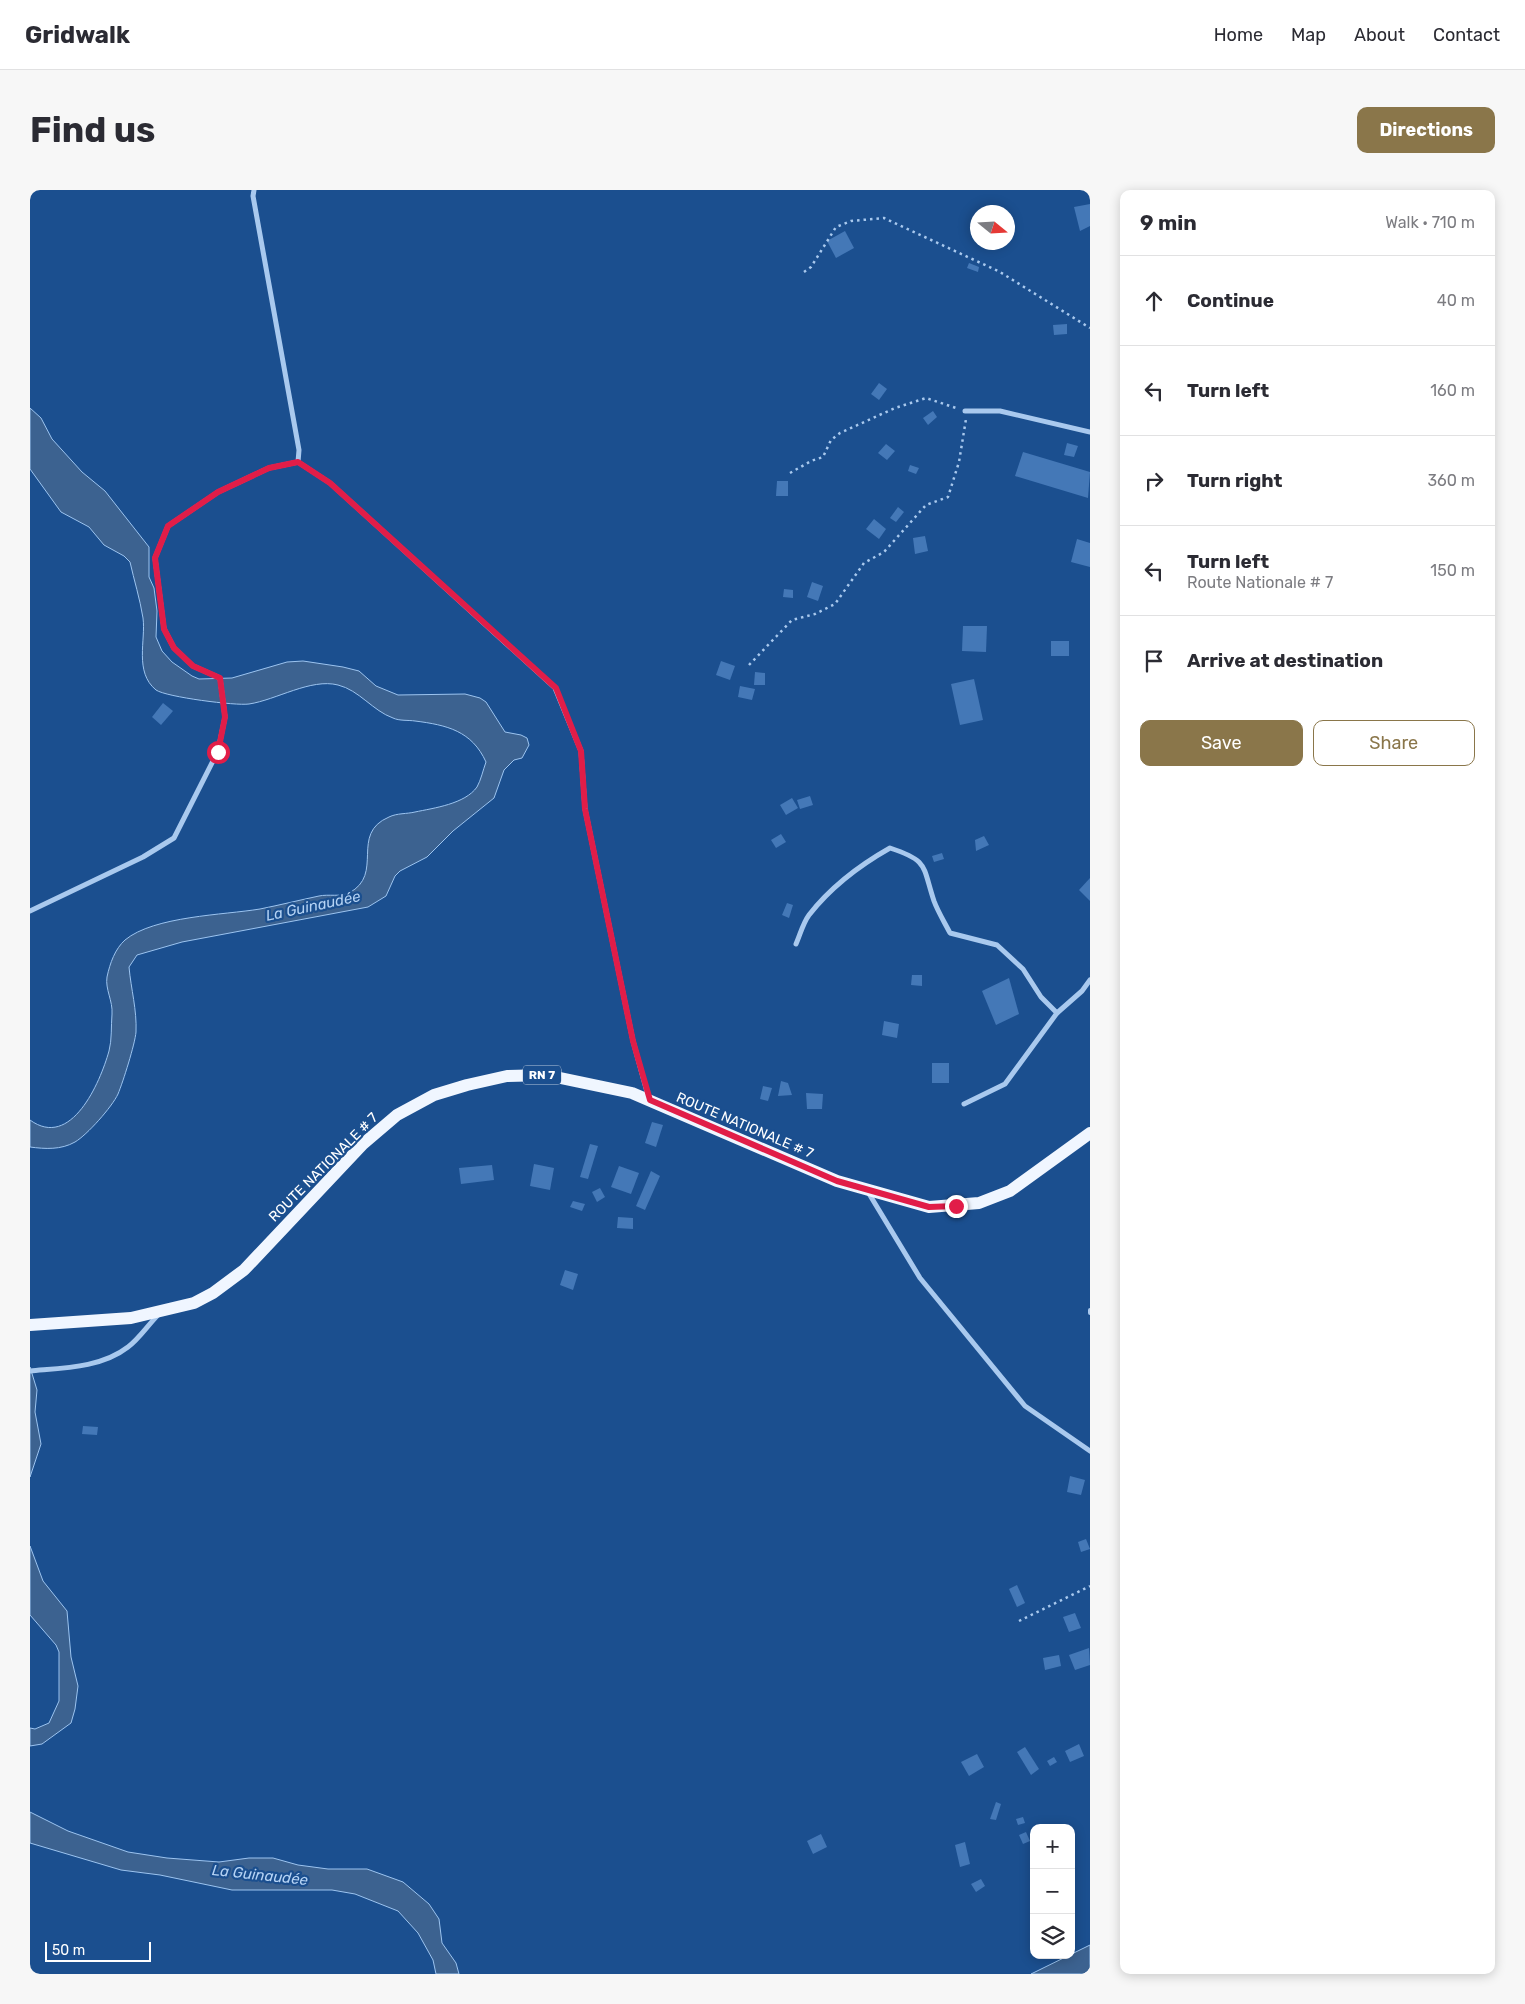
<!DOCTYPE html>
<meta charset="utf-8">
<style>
:root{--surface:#fff;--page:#f7f7f7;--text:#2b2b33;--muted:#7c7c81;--line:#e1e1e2;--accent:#8a764a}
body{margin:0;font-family:Rubik,sans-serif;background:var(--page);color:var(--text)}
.controls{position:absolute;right:15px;bottom:15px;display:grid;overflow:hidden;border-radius:10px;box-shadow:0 2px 12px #0003}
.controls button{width:45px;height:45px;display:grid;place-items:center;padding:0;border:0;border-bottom:1px solid var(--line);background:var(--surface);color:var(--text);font:25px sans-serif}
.compass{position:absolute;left:940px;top:15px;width:45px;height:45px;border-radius:50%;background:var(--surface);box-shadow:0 2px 12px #0003;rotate:108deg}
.scale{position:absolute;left:15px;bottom:12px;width:106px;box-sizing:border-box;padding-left:5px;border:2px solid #fff;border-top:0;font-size:14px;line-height:18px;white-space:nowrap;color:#fff;-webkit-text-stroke:4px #1b4f8f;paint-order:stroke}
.stop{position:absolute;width:15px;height:15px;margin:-11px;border:4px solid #e11d48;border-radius:50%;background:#fff}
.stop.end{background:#e11d48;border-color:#fff;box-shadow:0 1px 5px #0008}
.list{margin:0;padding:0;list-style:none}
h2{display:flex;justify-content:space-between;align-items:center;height:65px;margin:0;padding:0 20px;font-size:21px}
h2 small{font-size:16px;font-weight:400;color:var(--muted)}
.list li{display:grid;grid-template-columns:32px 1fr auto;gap:15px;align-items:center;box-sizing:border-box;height:90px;padding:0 20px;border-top:1px solid var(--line)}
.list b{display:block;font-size:19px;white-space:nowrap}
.list p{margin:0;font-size:16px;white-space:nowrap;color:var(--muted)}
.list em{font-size:16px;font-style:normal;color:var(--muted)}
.actions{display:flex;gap:10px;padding:15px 20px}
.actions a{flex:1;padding:11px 0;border:1px solid var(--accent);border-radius:10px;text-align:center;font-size:18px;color:var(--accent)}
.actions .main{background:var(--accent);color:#fff}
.icon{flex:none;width:28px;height:28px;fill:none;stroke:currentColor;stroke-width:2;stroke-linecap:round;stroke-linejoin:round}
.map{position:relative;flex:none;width:1060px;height:1784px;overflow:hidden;border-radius:10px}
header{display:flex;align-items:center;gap:30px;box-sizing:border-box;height:70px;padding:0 25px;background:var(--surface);border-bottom:1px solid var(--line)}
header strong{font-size:24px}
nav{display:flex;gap:28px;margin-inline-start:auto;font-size:18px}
.intro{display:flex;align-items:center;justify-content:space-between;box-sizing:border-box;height:120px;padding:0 30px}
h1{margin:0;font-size:35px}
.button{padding:12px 22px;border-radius:10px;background:var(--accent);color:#fff;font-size:18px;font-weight:700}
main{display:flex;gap:30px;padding:0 30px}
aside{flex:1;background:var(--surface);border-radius:10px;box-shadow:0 2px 12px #0003}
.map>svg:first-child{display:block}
.water{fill:#3c6290;stroke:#9cc4f0}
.building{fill:#4478b7}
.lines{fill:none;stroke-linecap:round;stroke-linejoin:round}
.path{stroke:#a9c9ee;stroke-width:2.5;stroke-dasharray:2.5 4;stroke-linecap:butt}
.lane{stroke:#a9c9ee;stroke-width:4}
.street{stroke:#a9c9ee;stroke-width:5}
.primary{stroke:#f0f6ff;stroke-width:12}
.route{stroke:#e11d48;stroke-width:6}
.labels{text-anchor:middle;stroke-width:4.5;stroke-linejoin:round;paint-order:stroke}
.shield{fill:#1b4f8f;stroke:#bbcadd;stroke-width:1}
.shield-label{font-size:12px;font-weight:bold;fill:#fff}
.street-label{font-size:14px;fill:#fff;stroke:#1b4f8f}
.water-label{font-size:15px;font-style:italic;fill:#b5d3f5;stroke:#1b4f8f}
</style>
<header>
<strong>Gridwalk</strong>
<nav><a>Home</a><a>Map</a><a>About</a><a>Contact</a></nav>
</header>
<div class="intro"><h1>Find us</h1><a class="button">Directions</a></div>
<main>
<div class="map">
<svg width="1060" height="1784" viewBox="0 0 1060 1784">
<rect width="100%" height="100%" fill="#1b4f8f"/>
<g class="water">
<path d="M0,218L11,228L22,249L52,282L75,301L119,357V387L124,398L127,421L126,447L132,461L142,472L162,486L169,489L202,488L257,472L273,471L313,477L329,481L346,496L368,505L435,504L450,508L456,512L475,542L491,545L497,548L499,555L492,568L484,570L474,580L464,608L423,641L397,667L370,681L365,686L356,706L338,717L152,752L107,765L99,777C101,799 107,820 106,842C105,854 93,892 88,904C82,917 57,945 45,952C31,960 15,959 0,957V930C41,960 70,893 79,861C82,850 81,836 82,824C83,811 75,799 77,787C80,773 85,759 95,750C124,726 194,725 230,719C250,715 270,710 289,706C298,704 311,707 319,703C355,684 319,644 359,627C367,623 377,624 385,622C404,618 435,614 447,597C451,590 453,580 456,572C442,541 417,535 385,531C379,530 369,531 363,528C343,521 329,500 308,495C281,488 246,510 219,514C206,516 136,507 126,500C104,482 116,450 113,428C110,409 104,390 100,372L94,366L74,355L59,337L31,322L0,279Z"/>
<path d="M0,1177L7,1200L5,1222L11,1254L0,1287Z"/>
<path d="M0,1356L13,1391L37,1421L41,1467L48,1496L45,1519L41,1533L12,1554L0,1556V1538L5,1539L19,1533L29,1511V1462L26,1455L0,1425Z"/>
<path d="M0,1622L38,1641L98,1662L137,1668L189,1672L219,1668H243L268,1675L298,1679H337L373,1692L399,1714L409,1729L412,1753L426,1773L429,1784H406L403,1770L388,1743L368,1721L325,1704L302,1700H202L130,1685L91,1680L0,1653Z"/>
<path d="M1060,1755V1784H1001Z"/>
</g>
<g class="building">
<path d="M1060,14V36L1050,41L1044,17Z"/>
<path d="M815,41L824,58L806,68L797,51Z"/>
<path d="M939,73L949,77L948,82L937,78Z"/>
<path d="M1037,134V144L1024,145L1023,135Z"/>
<path d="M849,193L857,199L849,210L841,204Z"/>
<path d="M903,221L907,227L898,235L893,228Z"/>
<path d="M1037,253L1048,256L1044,267L1034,265Z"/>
<path d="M856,254L865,261L857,270L848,263Z"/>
<path d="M993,262L1060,282L1058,308L985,286Z"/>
<path d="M880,275L889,278L886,284L878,281Z"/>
<path d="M747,291H758V306H746Z"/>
<path d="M868,317L874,322L866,332L860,328Z"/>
<path d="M844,329L856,339L849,349L836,339Z"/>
<path d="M895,346L898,361L885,364L883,348Z"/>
<path d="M1047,349L1060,353V377L1041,372Z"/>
<path d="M782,392L793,396L788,411L777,407Z"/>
<path d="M754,399L763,400V408L753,407Z"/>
<path d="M933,436H957L956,462L932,461Z"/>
<rect x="1021" y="451" width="18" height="15"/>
<path d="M691,471L705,476L700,490L686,485Z"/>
<path d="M725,482L735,483V495H724Z"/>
<path d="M944,489L953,530L930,535L921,494Z"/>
<path d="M710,496L725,499L722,510L708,507Z"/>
<path d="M133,513L143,521L131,535L122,527Z"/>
<path d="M780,606L783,615L770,619L767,610Z"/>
<path d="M762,608L768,618L756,625L750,615Z"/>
<path d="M751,644L756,652L746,658L741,650Z"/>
<path d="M954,646L959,655L946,661L945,650Z"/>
<path d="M912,663L914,669L904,672L902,666Z"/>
<path d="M1060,688V711L1049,700Z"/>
<path d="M757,713L763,715L759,728L752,725Z"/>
<path d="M882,785H892V796L881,795Z"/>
<path d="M979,788L989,824L966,835L952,801Z"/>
<path d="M854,831L869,834L867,848L852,845Z"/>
<rect x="902" y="873" width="17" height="20"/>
<path d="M751,891L758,893L762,905L748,906Z"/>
<path d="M733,896L742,898L738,911L730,909Z"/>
<path d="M776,903L793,904L792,919H777Z"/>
<path d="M622,932L633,935L626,957L615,953Z"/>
<path d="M560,954L568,956L558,989L550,987Z"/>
<path d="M504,974L524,978L520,1000L500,996Z"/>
<path d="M462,975L464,990L431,994L429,978Z"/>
<path d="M589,976L609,983L601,1004L581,997Z"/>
<path d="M621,981L630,986L615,1020L606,1016Z"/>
<path d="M570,998L575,1007L567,1012L562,1002Z"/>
<path d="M543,1011L555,1014L552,1021L540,1017Z"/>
<path d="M588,1027L603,1028V1039L587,1038Z"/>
<path d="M535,1080L548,1084L543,1100L530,1095Z"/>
<path d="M53,1236L68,1237L67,1245L52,1244Z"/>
<path d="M1040,1286L1055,1290L1051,1305L1037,1302Z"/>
<path d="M1056,1349L1060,1359L1051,1362L1048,1352Z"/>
<path d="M987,1395L995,1413L987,1417L979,1399Z"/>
<path d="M1045,1423L1051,1438L1039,1442L1033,1427Z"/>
<path d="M1059,1458L1060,1475L1045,1480L1039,1465Z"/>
<path d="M1029,1465L1031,1476L1015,1480L1013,1468Z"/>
<path d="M1049,1554L1054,1566L1040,1572L1035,1561Z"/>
<path d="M995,1557L1009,1579L1001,1585L987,1562Z"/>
<path d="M947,1564L954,1577L939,1586L931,1572Z"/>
<path d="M1024,1567L1027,1572L1020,1576L1017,1571Z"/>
<path d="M966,1612L971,1614L966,1630L960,1629Z"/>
<path d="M993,1627L995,1633L988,1635L986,1629Z"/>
<path d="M996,1642L1000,1651L993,1654L989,1645Z"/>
<path d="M791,1644L797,1657L783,1664L777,1651Z"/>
<path d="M935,1652L940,1674L930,1677L925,1655Z"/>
<path d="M951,1689L955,1696L946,1702L941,1694Z"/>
</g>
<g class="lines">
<g class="path">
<path d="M774,82L781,77L806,37L821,31L854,28L970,82L1060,138"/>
<path d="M760,283L781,271L793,267L801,250L810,243L865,218L896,208L926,218"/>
<path d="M719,475L762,430L785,424L805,414L834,373L854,362L896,315L918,307L929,272L936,229"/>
<path d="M989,1431L1060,1396"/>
</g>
<path class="lane" d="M1060,1120V1123"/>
<g class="street">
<path d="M224,0L223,6L269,260L268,272"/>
<path d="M935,221H970L1060,242"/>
<path d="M0,721L113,667L144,648L188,561L195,527L190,488L163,476L144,458L134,439L125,368L138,336L188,302L239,278L268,272L300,293L525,498L551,561L555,619L603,851L619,909"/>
<path d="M766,754C770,745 773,733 779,725C800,698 830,675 860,658C899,671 892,675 904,711C908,722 915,733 920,743L967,755L993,779L1011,807L1027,823"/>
<path d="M934,914L975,894L1027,823L1052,801L1060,790"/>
<path d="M838,1002L890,1088L995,1216L1060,1261"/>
<path d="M0,1181C32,1178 71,1178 98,1157C109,1149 118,1135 128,1125"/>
</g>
<path class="primary" d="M0,1135L101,1128L164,1113L183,1103L214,1080L333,954L367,925L404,905L437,895L477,886L516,885L602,903L807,991L899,1017L949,1013L980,1001L1060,943"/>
</g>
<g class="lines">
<path class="route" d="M188,562L195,527L190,488L163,476L144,458L134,439L125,368L138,336L188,302L239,278L268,272L300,293L526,498L551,561L555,619L603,851L620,910L807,991L899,1017L926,1016"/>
</g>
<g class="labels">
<rect class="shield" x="493" y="875.5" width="38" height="19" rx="4"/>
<g class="shield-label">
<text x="512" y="889">RN 7</text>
</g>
<g class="street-label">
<text transform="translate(715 935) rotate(23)" y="5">ROUTE NATIONALE # 7</text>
<text transform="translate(293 977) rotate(-45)" y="5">ROUTE NATIONALE # 7</text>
</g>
<g class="water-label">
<text transform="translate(283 716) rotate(-12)" y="5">La Guinaudée</text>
<text transform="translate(230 1685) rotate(6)" y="5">La Guinaudée</text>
</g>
</g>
</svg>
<div class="controls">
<button>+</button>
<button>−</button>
<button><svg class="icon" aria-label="layers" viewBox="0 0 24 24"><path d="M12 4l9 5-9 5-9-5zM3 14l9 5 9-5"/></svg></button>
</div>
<svg class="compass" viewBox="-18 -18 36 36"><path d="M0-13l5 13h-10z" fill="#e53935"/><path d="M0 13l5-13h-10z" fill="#7c7c81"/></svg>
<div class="scale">50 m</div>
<div class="stop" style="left:188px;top:562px"></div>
<div class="stop end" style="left:926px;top:1016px"></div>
</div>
<aside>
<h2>9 min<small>Walk · 710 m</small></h2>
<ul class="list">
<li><svg class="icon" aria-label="ahead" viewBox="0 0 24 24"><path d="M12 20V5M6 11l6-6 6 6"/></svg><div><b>Continue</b></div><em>40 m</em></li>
<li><svg class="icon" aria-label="left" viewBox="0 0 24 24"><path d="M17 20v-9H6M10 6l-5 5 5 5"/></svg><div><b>Turn left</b></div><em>160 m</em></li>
<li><svg class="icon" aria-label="right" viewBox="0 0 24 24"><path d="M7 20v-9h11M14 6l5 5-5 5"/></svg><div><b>Turn right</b></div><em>360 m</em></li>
<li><svg class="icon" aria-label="left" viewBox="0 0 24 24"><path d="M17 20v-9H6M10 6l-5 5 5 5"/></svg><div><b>Turn left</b><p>Route Nationale # 7</p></div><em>150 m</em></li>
<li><svg class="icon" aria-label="arrive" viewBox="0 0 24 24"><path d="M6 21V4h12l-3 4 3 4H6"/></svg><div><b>Arrive at destination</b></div></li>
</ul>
<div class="actions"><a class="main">Save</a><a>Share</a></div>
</aside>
</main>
